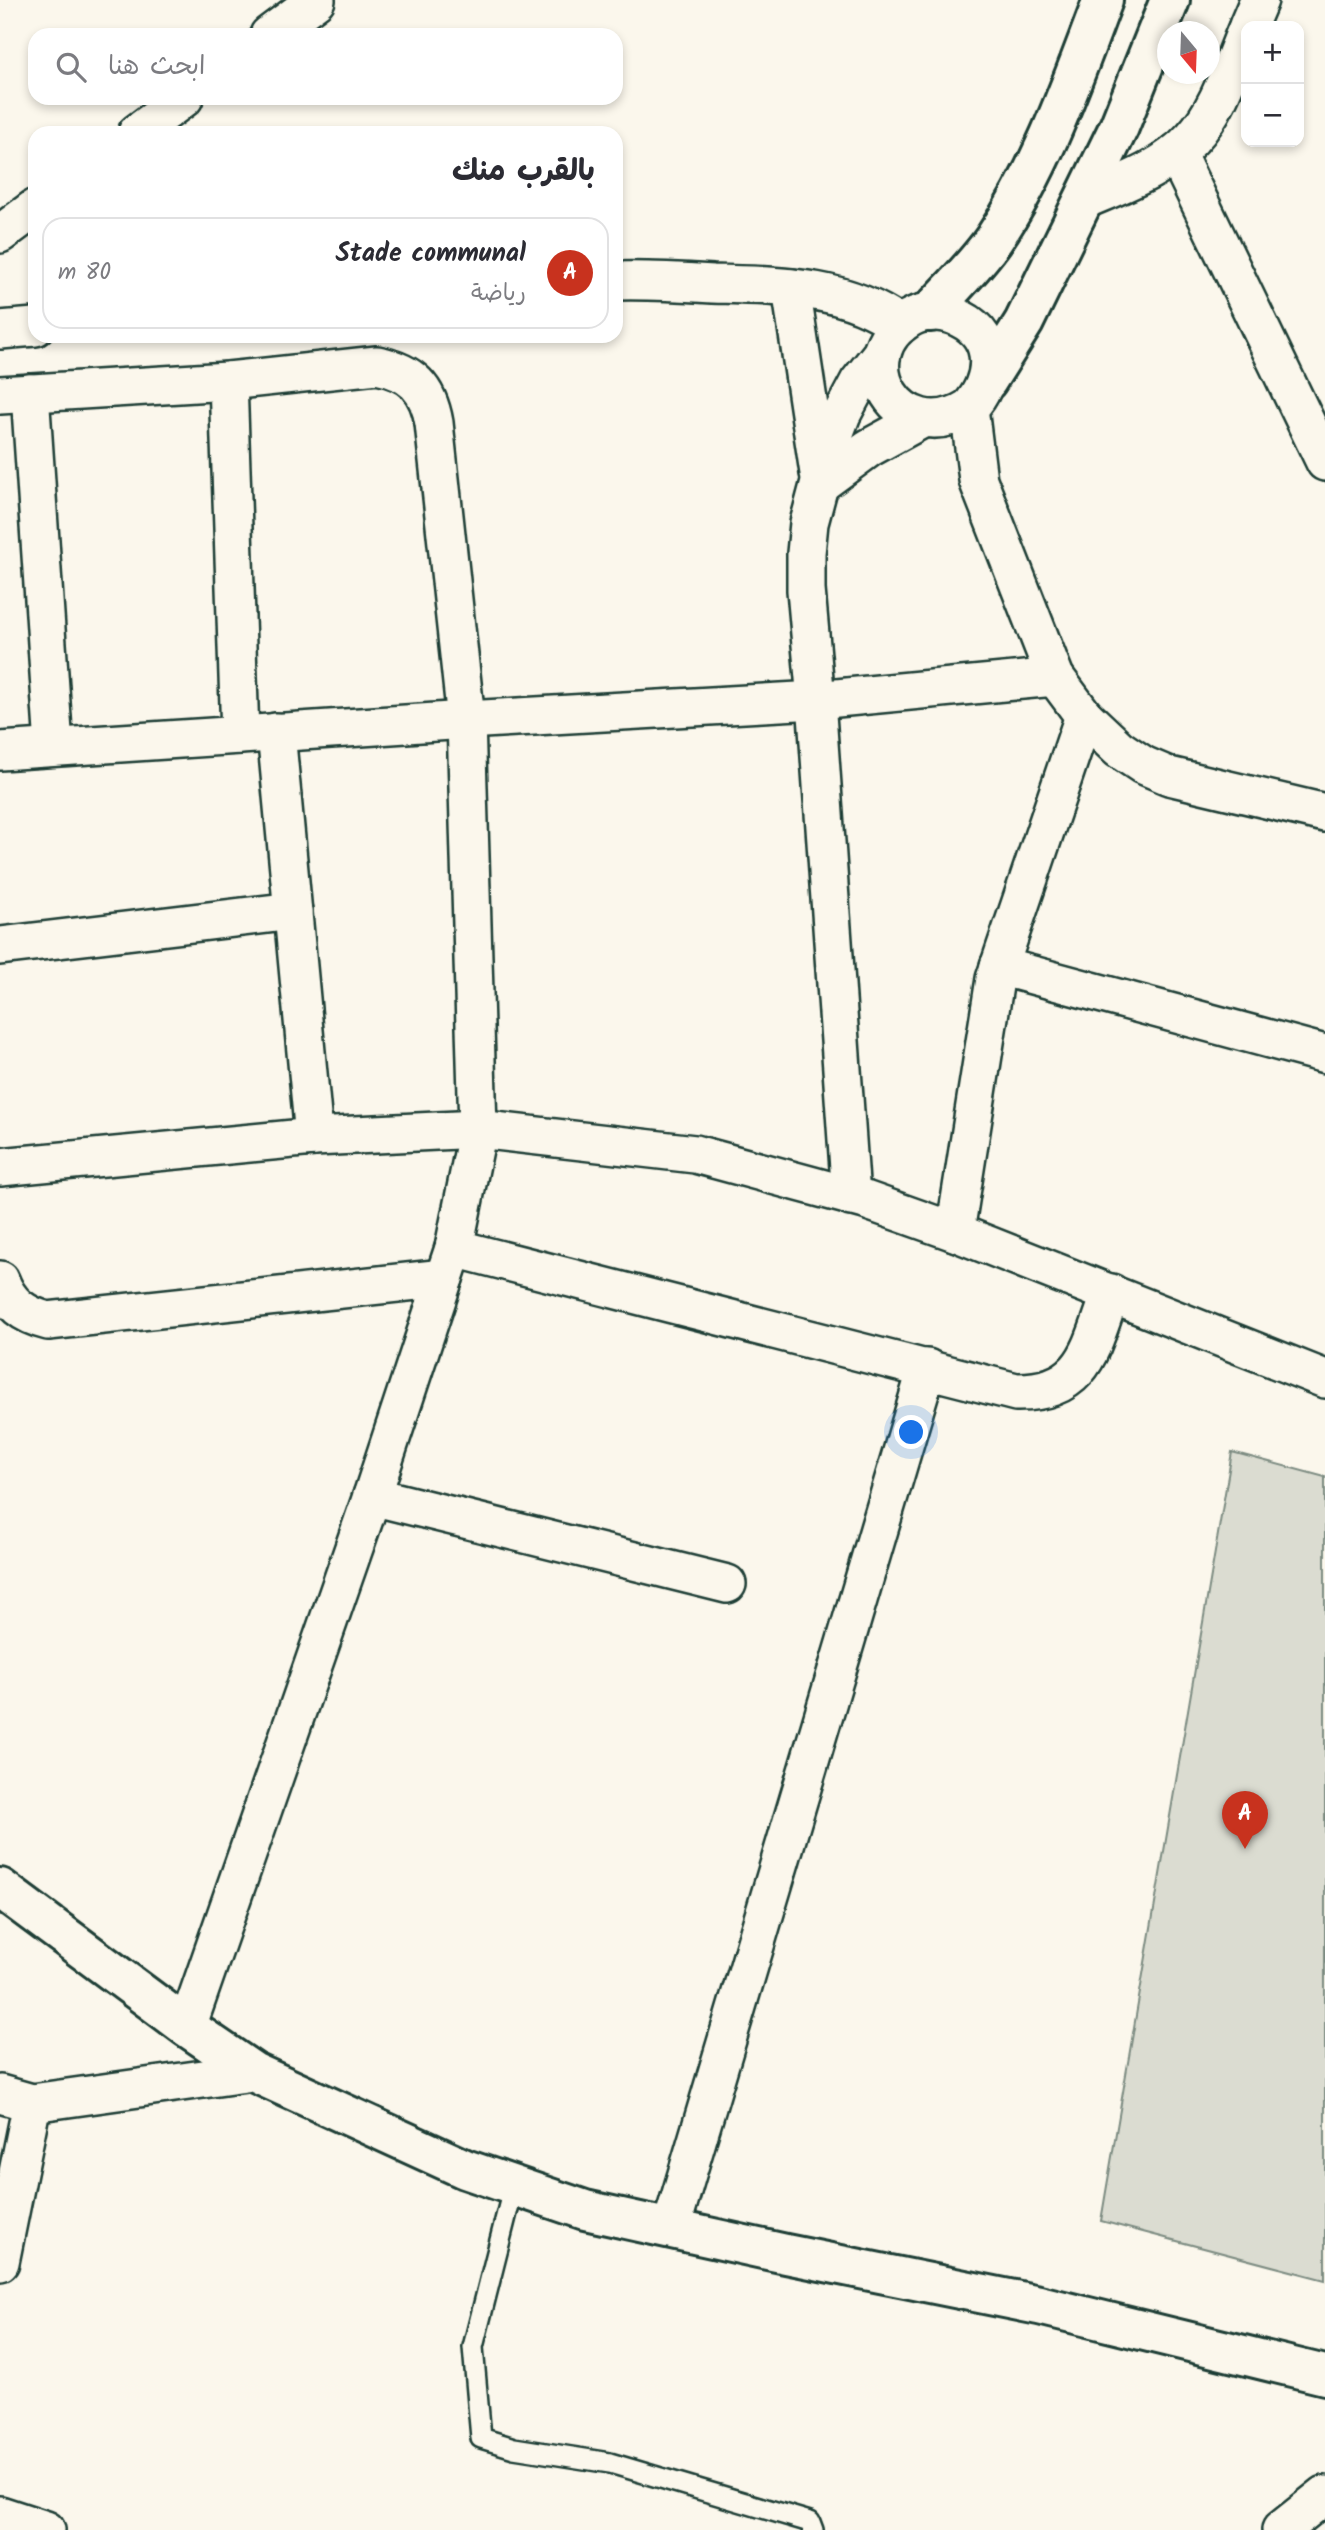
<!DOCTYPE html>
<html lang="ar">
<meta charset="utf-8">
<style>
:root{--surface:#fff;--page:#f2f2f3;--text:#2b2b33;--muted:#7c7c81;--line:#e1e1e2;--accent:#c8321e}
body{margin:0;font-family:Kalam,"Playpen Sans Arabic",sans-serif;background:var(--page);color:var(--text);direction:rtl}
.controls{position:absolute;right:21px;top:21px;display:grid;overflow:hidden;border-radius:14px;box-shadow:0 4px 10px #0003}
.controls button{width:63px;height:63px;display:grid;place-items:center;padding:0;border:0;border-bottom:2px solid var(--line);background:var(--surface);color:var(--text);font:35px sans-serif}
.compass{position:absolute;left:1157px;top:21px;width:63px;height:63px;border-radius:50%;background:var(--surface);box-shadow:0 4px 10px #0003;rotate:161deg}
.you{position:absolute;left:912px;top:1433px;width:24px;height:24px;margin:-18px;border:5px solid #fff;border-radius:50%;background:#1a73e8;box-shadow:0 0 0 10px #1a73e833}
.badge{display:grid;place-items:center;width:46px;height:46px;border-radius:50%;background:var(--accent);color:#fff;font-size:23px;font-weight:700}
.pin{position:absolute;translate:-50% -58px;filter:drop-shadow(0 2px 4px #0008)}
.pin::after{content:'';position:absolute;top:37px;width:24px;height:21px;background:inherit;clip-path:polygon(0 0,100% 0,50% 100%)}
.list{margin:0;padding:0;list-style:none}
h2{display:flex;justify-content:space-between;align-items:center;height:91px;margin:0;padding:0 28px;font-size:30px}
h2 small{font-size:23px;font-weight:400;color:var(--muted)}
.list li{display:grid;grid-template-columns:46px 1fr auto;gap:21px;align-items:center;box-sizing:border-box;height:112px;margin:0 14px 14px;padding:0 14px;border:2px solid var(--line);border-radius:21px}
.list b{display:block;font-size:26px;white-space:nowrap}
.list p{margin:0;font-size:23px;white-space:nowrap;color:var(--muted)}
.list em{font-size:23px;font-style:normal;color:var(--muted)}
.icon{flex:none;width:38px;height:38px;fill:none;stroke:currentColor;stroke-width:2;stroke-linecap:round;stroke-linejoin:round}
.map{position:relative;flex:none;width:1325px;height:2530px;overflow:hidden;direction:ltr}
.search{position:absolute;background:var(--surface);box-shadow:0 4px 10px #0003;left:28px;top:28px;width:595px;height:77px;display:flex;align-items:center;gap:18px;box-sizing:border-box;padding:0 24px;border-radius:21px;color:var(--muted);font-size:26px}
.panel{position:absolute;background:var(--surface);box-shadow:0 4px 10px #0003;left:28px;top:126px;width:595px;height:217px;border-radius:21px;direction:rtl}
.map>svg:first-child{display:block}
.green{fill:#dbdcd1;stroke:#7d8c82;stroke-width:2}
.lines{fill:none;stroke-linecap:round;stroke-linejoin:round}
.service-casing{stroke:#1f3d34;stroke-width:24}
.minor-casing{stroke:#1f3d34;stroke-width:42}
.tertiary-casing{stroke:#1f3d34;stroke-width:44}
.service{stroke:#fbf7ec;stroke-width:19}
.minor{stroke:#fbf7ec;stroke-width:37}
.tertiary{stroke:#fbf7ec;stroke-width:38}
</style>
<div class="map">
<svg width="1325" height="2530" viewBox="0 0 1325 2530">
<rect width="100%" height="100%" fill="#fbf7ec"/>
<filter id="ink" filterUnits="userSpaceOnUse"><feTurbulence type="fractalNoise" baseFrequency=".0143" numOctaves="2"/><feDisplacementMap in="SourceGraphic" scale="14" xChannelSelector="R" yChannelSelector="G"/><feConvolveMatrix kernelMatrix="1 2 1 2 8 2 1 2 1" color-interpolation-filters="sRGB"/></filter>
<g filter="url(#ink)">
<path class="green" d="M1232,1452L1325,1477V2280L1101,2221Z"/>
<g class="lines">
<defs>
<path id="service" d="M514,2185L473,2347L481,2438L514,2448L610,2463L810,2522L813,2530"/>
<g id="minor">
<path d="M1248,26L1259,0"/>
<path d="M269,35L316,0"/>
<path d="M137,133L184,98"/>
<path d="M1176,153L1325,462"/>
<path d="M1084,200C1121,184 1165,169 1192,138C1219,109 1231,67 1246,31"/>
<path d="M0,234L35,208"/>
<path d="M616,281C648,280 681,282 713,284C780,286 843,285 900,325"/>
<path d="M791,288L819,473"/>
<path d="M0,330L35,327"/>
<path d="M228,381L240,735"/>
<path d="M30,393L54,747"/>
<path d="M0,395L228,381L377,365C412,372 428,388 434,423L466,720L478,1129L454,1248L444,1278L372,1496L187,2027"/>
<path d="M969,408C900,451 844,357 910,318C926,309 946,311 961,319C999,338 994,382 969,408L978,480L1055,677L1084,716L1119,749L1143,765L1169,776L1325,813"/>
<path d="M820,484L869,448L922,419"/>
<path d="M276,732L314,1137"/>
<path d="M0,751L466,720L816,700L1055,677"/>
<path d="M0,946L293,911"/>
<path d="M999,966L1325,1054"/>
<path d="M0,1167L314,1137L478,1129L695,1154L865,1200L955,1232L1325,1379"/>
<path d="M851,1197L816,700L806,590V553L809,523L829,448L842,414L859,382L882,353"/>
<path d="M955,1232L995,979L1084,716"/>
<path d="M454,1248L1016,1392C1086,1393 1091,1347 1111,1293"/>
<path d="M0,1280C9,1304 24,1315 48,1321L444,1278"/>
<path d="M372,1496L727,1584"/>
<path d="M0,2094L32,2103L253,2072"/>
<path d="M671,2228L927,1368"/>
<path d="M0,2262L32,2103"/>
<path d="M0,2515L46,2530"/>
<path d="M1281,2530L1325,2495"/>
</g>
<g id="tertiary">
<path d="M930,312C952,288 976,265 994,239C1043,166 1072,82 1103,0"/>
<path d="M987,381L1024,322L1119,127L1170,0"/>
<path d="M0,1888L187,2027L253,2072L465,2169L585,2210L786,2254L1039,2305L1325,2375"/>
</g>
</defs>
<use href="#service" class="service-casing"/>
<use href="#minor" class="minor-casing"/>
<use href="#tertiary" class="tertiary-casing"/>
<use href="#service" class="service"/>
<use href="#minor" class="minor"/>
<use href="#tertiary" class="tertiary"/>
</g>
</g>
</svg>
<div class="controls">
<button>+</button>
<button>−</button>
</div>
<svg class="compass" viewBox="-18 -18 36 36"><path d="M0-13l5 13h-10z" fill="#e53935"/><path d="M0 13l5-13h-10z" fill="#7c7c81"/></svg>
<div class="you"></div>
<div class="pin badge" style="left:1245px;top:1849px">A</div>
<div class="search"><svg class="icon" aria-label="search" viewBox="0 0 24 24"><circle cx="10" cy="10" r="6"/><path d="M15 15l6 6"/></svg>ابحث هنا</div>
<section class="panel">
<h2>بالقرب منك<small></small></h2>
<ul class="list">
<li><span class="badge">A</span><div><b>Stade communal</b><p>رياضة</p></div><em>80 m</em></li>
</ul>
</section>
</div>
